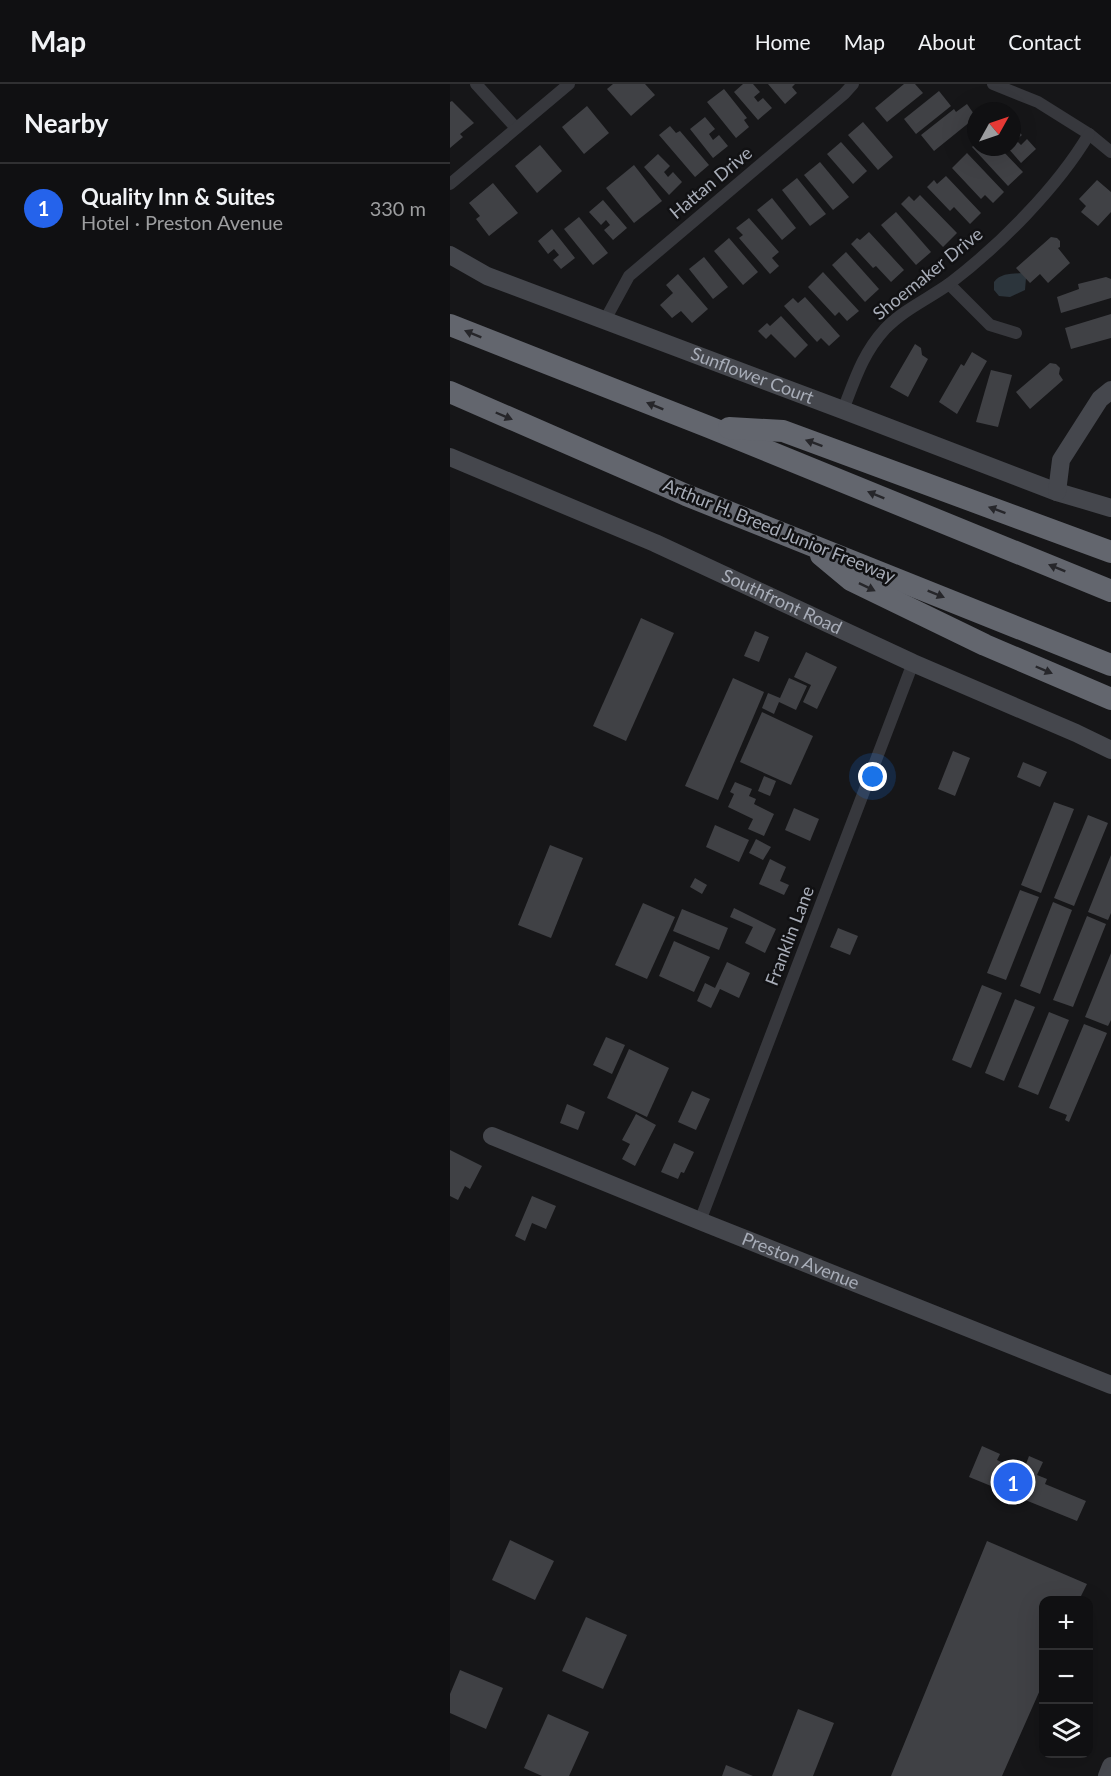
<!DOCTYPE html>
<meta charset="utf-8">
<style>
:root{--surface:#101012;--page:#19191b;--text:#f1f3f6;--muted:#9c9d9f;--line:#303032;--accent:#2563eb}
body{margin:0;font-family:Lato,sans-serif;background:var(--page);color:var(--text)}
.controls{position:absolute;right:18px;bottom:18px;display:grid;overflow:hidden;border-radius:12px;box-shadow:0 6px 24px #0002}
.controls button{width:54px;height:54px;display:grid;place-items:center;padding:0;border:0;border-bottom:2px solid var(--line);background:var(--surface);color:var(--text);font:30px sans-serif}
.compass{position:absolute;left:517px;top:18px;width:54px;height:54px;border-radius:50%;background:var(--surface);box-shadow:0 6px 24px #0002;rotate:50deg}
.you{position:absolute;left:423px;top:693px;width:21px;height:21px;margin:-15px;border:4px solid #fff;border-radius:50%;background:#1a73e8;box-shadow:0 0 0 9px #1a73e833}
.badge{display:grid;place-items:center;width:39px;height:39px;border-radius:50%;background:var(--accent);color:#fff;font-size:20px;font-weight:700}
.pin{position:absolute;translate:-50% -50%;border:3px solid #fff;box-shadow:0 2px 6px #0006}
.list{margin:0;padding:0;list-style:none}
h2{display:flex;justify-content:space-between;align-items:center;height:78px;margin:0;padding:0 24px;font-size:26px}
h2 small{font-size:20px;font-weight:400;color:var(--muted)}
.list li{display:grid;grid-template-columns:39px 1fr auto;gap:18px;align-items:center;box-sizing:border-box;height:90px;padding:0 24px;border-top:2px solid var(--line)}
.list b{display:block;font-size:22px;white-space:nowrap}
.list p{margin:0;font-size:20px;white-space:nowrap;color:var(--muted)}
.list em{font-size:20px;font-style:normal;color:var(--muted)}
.icon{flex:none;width:33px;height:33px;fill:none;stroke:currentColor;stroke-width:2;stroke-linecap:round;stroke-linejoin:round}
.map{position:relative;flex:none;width:661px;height:1692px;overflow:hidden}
header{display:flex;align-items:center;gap:36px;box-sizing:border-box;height:84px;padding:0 30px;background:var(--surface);border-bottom:2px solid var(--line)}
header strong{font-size:28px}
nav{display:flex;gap:33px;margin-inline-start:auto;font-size:21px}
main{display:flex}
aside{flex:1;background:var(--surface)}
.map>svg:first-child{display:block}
.water{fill:#2c353c}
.building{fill:#404145}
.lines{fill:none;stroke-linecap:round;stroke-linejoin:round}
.street{stroke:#37383d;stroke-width:12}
.secondary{stroke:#45474d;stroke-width:18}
.highway{stroke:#63666e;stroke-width:22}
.oneway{fill:#26262a}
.labels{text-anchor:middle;stroke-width:5;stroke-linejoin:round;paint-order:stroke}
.street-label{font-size:18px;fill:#a8adb8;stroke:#111113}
</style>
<header>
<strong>Map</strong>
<nav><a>Home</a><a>Map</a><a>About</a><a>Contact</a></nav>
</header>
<main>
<aside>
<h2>Nearby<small></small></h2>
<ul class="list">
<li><span class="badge">1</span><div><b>Quality Inn &amp; Suites</b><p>Hotel · Preston Avenue</p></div><em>330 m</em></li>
</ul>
</aside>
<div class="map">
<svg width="661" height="1692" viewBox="0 0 661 1692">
<rect width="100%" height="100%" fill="#161618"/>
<path class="water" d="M572,189L576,194L575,206L560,213L549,212L544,206V198C551,189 561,190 572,189Z"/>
<g class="building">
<path d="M163,0H195L205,11L181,32L157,5Z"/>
<path d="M293,0H303L310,8L304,13L308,18L313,14L322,24L308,36L284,8Z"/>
<path d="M318,0H345L342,3L347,9L335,20Z"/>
<path d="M454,0H465L473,9L437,38L425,24Z"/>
<path d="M274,5L297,34L294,36L299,43L286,54L257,18Z"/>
<path d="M489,7L501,22L466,50L454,35Z"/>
<path d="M2,17L24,39L10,50L13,53L0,64V18Z"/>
<path d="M517,20L526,33L484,67L471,51L504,25L506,28Z"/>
<path d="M137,22L159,49L134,70L112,43Z"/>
<path d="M255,33L265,45L259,50L263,56L269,51L278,62L263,74L240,45Z"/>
<path d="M413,38L443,73L428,86L398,51Z"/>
<path d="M562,41L572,51L566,56L571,61L577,55L586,65L571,79L557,63H562Z"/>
<path d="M220,42L226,49L230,47L259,81L245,93L209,51Z"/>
<path d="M391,58L417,87L403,100L377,70Z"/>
<path d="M526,59V63H549L573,88L558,102L522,63Z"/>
<path d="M90,61L112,87L87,109L65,82Z"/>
<path d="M517,69L554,108L543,119L535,111L531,115L502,84Z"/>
<path d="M208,70L220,82L214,88L218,93L223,88L232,98L219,111L194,83Z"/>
<path d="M370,78L399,113L383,126L354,91Z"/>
<path d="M184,81L212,117L184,139L156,104Z"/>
<path d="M496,92L531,129L520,140L504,123L500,127L477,103L484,96L487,100Z"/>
<path d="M347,94L376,130L360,142L332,106Z"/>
<path d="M647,96L661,108V128L648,142L631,128L636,122L629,115Z"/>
<path d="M43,99L68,129L39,152L26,135L30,132L19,119Z"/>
<path d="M470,111L507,149L493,163L451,120L459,112L464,117Z"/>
<path d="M322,114L346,144L332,156L307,126Z"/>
<path d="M153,116L177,144L163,156L154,146L160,141L156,136L151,141L139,128Z"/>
<path d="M446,128L481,168L466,181L431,141Z"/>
<path d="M129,133L158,169L143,181L114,145Z"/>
<path d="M299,134L329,168L322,174L329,182L320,190L289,154L293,151L286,144Z"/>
<path d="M102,145L125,174L111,185L103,176L109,171L104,165L98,170L88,157Z"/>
<path d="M419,148L454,186L441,198L426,182L423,184L401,160L407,154L410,156Z"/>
<path d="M601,153L607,154L610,157V163L608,164L620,179L598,199L590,190L580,199L566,184Z"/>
<path d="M279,154L308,188L293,201L264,167Z"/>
<path d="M396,168L429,205L415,218L382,181Z"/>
<path d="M254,173L278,203L263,215L239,185Z"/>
<path d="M373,188L409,227L397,237L389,228L385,232L358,203Z"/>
<path d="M228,190L258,225L242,239L231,227L222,234L210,221L223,209L216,201Z"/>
<path d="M656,193L661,195V214L611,229L607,213L629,205L628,200Z"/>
<path d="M355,213L390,252L379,262L371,254L367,258L334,222L343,214L348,219Z"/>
<path d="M661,230V254L621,265L615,244Z"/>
<path d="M331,232L358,261L345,274L321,250L316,255L308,247L317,239L320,242Z"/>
<path d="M465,260L471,264L472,271L478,275L458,313L440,303Z"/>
<path d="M522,268L537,277L507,330L489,318L511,280L514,282Z"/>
<path d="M600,279L606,280L610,284L609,290L613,296L580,325L566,308Z"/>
<path d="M541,286L562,291L548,343L526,338Z"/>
<path d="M191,534L224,549L176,657L143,642Z"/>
<path d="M305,547L319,553L309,578L294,572Z"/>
<path d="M356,568L387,583L367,625L353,618L361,601L344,593Z"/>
<path d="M283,594L314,608L268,716L235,702Z"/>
<path d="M339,594L357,602L346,626L329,618L324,630L312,624L318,609L330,614Z"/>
<path d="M312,628L363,652L341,701L290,678Z"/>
<path d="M503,667L520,674L505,712L488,705Z"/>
<path d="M573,678L597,688L590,703L567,693Z"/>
<path d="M314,692L326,697L320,712L308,707Z"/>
<path d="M285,698L302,705L299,712L306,715L304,720L324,730L314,752L298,745L303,735L278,723L284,710L280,708Z"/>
<path d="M604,718L624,725L591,809L571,801Z"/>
<path d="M344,724L369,735L360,757L335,746Z"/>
<path d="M638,731L658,739L624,822L604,814Z"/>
<path d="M265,741L299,756L289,778L256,763Z"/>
<path d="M306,755L321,763L313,776L299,769Z"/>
<path d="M100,761L133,774L101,854L68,841Z"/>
<path d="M661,771V829L658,836L638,828Z"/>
<path d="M320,775L336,783L330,797L339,801L334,811L309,800Z"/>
<path d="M245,794L257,801L252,810L240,803Z"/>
<path d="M570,806L589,813L556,896L537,889Z"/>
<path d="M603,818L622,826L590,910L570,902Z"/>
<path d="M193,819L225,833L197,895L165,881Z"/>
<path d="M284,824L326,845L315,869L295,859L303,843L280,833Z"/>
<path d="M232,825L278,844L269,866L223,847Z"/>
<path d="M637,832L656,840L623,923L603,916Z"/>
<path d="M388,844L408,852L400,871L380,863Z"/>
<path d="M224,857L260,873L244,908L209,892Z"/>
<path d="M661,869V936L658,942L635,933Z"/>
<path d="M277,878L300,889L289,914L270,905L261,924L247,917L255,899L265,904Z"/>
<path d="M532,901L552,909L521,984L502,976Z"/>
<path d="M565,915L585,923L554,997L535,989Z"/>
<path d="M599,928L619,936L588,1011L568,1003Z"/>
<path d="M634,940L657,949L619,1038L615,1036L617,1031L599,1024Z"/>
<path d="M156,953L175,961L162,990L143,981Z"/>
<path d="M179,965L219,984L197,1033L157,1014Z"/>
<path d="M242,1007L260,1015L246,1046L228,1038Z"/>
<path d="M117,1020L135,1028L128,1046L110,1039Z"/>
<path d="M186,1030L206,1041L185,1082L172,1075L180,1060L172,1056Z"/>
<path d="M224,1059L244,1068L234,1089L231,1088L228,1095L211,1088Z"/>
<path d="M0,1066L32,1082L20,1105L15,1102L8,1116L0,1112Z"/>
<path d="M82,1112L106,1122L96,1145L82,1139L75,1157L65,1152Z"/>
<path d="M532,1362L550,1370L547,1376L573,1388L579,1372L593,1378L587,1391L597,1395L595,1400L636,1417L627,1437L519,1393Z"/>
<path d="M60,1456L104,1477L85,1516L42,1496Z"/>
<path d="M537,1457L637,1500L629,1516H594V1597L552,1692H441Z"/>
<path d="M136,1533L177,1551L153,1605L112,1587Z"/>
<path d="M10,1586L53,1604L36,1645L0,1629V1610Z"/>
<path d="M348,1625L384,1639L363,1692H322Z"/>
<path d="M98,1630L139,1648L119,1692H92L74,1684Z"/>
<path d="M276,1681L303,1692H272Z"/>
</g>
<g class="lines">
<g class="street">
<path d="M26,0L66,44"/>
<path d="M543,0L588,18L639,50L661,68"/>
<path d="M0,100L119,0"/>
<path d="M499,200L540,241L566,249"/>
<path d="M155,236L179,192L394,10L403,0"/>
<path d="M393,326C405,295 413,269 435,245C453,226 478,215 499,200C549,162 607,104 639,50"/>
<path d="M250,1137L463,579"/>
</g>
<g class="secondary">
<path id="s1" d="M0,171L37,192L393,326L607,408L661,424"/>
<path id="s2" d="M0,373L205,459L463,579L626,649L661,666"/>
<path d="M607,408L611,376L650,315L661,306"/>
<path id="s3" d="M42,1052L250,1137L661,1301"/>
<path d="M657,1692L661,1682"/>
</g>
<g class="highway">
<path d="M0,241L259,343L661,507"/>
<path d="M0,308L236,411L661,581"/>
<path d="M279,344L333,347L661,468"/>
<path d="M371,471L401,496L535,561L661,615"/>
</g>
</g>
<defs><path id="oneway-solid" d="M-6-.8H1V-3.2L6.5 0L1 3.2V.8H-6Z" transform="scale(1.5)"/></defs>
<g class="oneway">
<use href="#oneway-solid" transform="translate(23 250) rotate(-158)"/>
<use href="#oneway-solid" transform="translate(205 322) rotate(-158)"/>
<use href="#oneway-solid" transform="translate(54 332) rotate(23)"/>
<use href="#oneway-solid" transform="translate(364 359) rotate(-160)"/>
<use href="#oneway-solid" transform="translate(426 411) rotate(-158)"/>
<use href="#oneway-solid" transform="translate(547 426) rotate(-160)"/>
<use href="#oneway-solid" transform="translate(607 484) rotate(-158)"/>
<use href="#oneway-solid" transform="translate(417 503) rotate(26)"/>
<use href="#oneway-solid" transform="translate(486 510) rotate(22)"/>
<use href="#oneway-solid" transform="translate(594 586) rotate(23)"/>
</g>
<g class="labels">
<g class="street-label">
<text transform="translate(261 99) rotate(-40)" y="6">Hattan Drive</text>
<text transform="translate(478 190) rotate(-39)" y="6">Shoemaker Drive</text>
<text dy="6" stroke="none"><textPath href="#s1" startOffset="326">Sunflower Court</textPath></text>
<text transform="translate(329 447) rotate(22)" y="6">Arthur H. Breed Junior Freeway</text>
<text dy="6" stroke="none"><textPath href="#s2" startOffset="362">Southfront Road</textPath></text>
<text transform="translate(340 852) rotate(-69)" y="6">Franklin Lane</text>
<text dy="6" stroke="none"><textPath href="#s3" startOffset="333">Preston Avenue</textPath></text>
</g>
</g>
</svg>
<div class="controls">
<button>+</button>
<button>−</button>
<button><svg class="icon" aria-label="layers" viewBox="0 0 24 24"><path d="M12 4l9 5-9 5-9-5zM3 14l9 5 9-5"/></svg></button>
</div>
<svg class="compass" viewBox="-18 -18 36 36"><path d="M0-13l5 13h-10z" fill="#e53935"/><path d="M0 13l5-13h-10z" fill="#9c9d9f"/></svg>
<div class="you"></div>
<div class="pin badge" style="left:563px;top:1398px">1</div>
</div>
</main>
